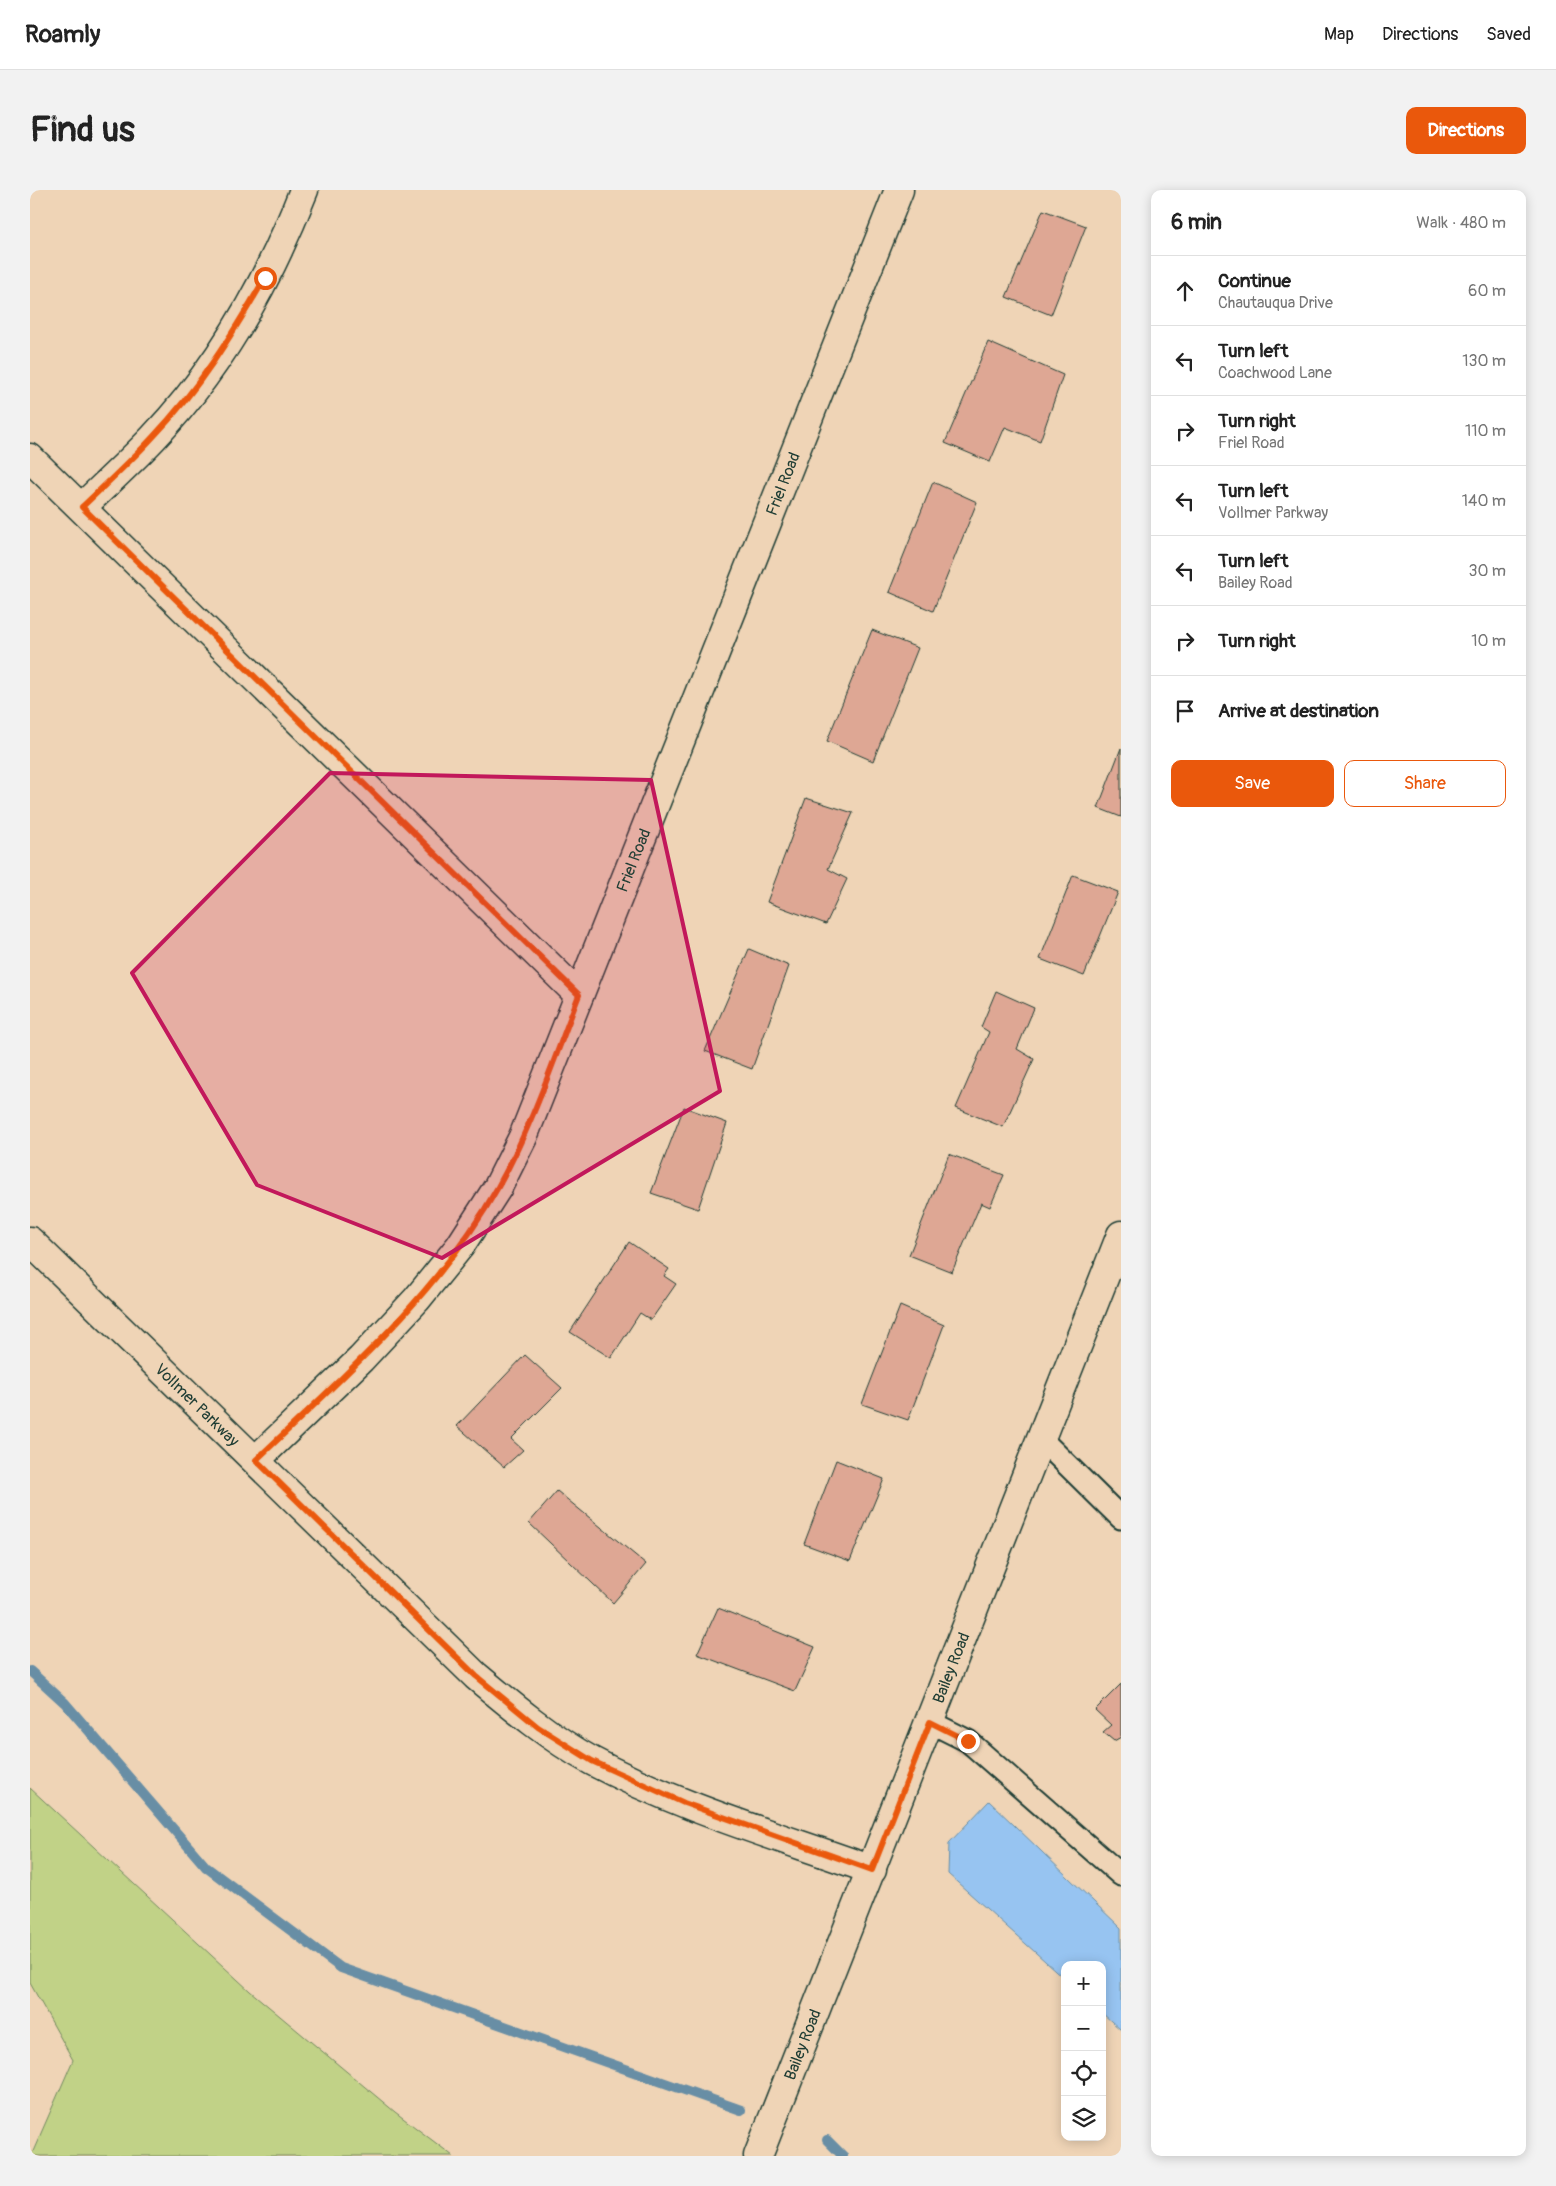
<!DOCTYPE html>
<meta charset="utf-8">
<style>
:root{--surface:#fff;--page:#f2f2f2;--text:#222;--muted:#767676;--line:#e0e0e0;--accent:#ea580c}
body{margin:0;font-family:Pangolin,sans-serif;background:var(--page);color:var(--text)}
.controls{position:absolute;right:15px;bottom:15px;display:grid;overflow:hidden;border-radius:10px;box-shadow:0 2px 12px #0003}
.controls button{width:45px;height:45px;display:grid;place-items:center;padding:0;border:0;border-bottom:1px solid var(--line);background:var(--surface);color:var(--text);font:25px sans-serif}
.stop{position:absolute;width:15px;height:15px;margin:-11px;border:4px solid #ea580c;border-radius:50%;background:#fff}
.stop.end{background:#ea580c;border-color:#fff;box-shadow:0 1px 5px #0008}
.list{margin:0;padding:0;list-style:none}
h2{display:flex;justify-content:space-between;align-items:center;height:65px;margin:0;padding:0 20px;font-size:21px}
h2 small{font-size:16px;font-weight:400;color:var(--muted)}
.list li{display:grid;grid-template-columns:32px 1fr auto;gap:15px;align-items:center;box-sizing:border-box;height:70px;padding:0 20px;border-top:1px solid var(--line)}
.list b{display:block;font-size:19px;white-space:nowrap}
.list p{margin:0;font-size:16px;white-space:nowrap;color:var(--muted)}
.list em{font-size:16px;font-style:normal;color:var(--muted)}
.actions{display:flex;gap:10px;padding:15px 20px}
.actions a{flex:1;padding:11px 0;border:1px solid var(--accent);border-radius:10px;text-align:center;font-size:18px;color:var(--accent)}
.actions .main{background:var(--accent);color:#fff}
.icon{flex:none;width:28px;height:28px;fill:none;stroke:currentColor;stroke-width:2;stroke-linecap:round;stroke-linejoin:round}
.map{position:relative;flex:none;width:1091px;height:1966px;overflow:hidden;border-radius:10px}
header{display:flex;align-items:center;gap:30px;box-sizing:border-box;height:70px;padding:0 25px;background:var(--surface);border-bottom:1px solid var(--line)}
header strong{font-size:24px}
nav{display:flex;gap:28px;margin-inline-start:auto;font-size:18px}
.intro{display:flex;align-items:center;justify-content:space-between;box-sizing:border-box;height:120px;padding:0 30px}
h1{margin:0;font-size:35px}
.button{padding:12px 22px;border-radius:10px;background:var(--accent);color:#fff;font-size:18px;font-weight:700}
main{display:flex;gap:30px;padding:0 30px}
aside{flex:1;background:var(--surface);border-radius:10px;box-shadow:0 2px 12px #0003}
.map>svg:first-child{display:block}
.green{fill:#c1d287;stroke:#70885e}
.water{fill:#97c4f1;stroke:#678ea5}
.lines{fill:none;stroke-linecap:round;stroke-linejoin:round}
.stream{stroke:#678ea5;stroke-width:10}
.building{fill:#dea794;stroke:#1f3d34}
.service-casing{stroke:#1f3d34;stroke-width:25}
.minor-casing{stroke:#1f3d34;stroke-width:31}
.tertiary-casing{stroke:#1f3d34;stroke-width:31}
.service{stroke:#efd4b6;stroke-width:21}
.minor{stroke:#efd4b6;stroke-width:28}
.tertiary{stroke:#efd4b6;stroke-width:28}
.route{stroke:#ea580c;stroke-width:6}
.marked{fill:#c2185b;fill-opacity:0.2;stroke:#c2185b;stroke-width:4;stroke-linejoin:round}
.labels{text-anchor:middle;stroke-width:5;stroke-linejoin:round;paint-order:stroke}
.street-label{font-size:16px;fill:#1f3d34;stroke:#efd4b6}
</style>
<header>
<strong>Roamly</strong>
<nav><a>Map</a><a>Directions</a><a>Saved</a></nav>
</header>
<div class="intro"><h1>Find us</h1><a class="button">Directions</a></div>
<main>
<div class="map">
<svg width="1091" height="1966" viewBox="0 0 1091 1966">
<rect width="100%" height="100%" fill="#efd4b6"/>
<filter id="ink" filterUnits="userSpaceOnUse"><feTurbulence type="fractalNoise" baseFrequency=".02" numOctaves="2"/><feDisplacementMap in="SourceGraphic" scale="10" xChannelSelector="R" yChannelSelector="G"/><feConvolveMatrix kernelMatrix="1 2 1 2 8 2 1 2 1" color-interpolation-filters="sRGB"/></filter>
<g filter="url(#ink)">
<path class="green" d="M0,1598L220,1801L365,1922L423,1966H1L43,1870L0,1793Z"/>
<path class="water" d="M959,1611L1091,1738V1840L1072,1823V1775H1035V1789L918,1684L919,1653Z"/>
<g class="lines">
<g class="stream">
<path d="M0,1481L35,1513L176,1677L311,1778L711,1920"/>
<path d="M797,1950L813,1966"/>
</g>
</g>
<g class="building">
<path d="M1013,20L1056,36L1021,125L976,107Z"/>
<path d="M958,152L1033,185L1010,251L975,237L960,272L915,253Z"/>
<path d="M903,292L947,312L903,421L859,402Z"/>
<path d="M842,440L888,458L843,571L797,551Z"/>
<path d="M1091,558V627L1068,618Z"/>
<path d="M776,608L823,623L798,679L817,689L796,734L737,712Z"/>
<path d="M1043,685L1088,702L1054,786L1010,769Z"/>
<path d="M719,759L759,776L722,879L675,861Z"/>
<path d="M966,801L1004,818L987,859L1004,869L973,937L926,918L959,842L951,837Z"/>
<path d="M654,917L697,933L668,1019L621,1003Z"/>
<path d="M919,964L974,985L960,1017L951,1013L922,1082L879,1065Z"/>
<path d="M599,1052L639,1079L634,1086L646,1094L621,1130L610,1123L581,1168L540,1142Z"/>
<path d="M870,1116L914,1135L878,1230L832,1214Z"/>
<path d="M495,1165L532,1198L481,1249L493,1260L474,1277L427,1236Z"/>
<path d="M806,1270L854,1289L820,1371L774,1354Z"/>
<path d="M527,1301L616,1374L583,1413L499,1333Z"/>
<path d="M688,1418L785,1457L765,1501L667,1464Z"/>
<path d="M1091,1494V1547L1084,1551L1073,1542L1081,1535L1065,1520Z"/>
</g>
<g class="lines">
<defs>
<g id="service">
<path d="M1011,1249L1091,1328"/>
<path d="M900,1532L938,1551L1091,1685"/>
</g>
<g id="minor">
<path d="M0,268L549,805"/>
<path d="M52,317C76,294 100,272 123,248C190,178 239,90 274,0"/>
<path id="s1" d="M0,1051L446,1486C483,1517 520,1548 562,1571C650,1618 748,1646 842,1680"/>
<path id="s2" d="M226,1270L331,1169L387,1109L430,1056L468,997L493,947L869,0"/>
</g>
<g id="tertiary">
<path id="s3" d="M728,1966L1091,1045"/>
</g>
</defs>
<use href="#service" class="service-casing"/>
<use href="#minor" class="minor-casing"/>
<use href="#tertiary" class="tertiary-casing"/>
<use href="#service" class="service"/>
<use href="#minor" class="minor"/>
<use href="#tertiary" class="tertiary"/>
</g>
</g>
<g class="lines" filter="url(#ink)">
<path class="route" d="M235,88C202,145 168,200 123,247C101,271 76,294 52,317L549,805C524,869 502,936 468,997C409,1103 313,1187 226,1270L446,1486L508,1537L562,1571L654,1613L842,1680L900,1532L938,1551"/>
</g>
<path class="marked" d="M300,583L621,590L690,901L412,1068L227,995L102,783Z"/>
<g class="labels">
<g class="street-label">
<text dy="6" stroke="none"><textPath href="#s2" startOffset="1125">Friel Road</textPath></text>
<text dy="6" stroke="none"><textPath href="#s2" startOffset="720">Friel Road</textPath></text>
<text dy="6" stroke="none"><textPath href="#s1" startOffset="234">Vollmer Parkway</textPath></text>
<text dy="6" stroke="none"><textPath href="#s3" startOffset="525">Bailey Road</textPath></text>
<text dy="6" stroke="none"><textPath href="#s3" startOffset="120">Bailey Road</textPath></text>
</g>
</g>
</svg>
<div class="controls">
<button>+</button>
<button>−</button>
<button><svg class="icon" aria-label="locate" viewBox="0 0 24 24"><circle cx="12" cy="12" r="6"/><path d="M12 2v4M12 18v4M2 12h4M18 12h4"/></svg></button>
<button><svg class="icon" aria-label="layers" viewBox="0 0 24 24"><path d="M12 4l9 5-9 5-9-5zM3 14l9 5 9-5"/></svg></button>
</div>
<div class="stop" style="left:235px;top:88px"></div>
<div class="stop end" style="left:938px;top:1551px"></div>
</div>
<aside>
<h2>6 min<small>Walk · 480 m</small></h2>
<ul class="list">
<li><svg class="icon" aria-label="ahead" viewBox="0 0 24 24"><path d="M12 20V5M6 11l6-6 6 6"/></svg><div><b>Continue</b><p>Chautauqua Drive</p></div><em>60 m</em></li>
<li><svg class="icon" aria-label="left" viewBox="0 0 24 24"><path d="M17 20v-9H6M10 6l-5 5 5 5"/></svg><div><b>Turn left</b><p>Coachwood Lane</p></div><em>130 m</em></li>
<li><svg class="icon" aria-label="right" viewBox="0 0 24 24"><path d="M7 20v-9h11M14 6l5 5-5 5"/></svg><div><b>Turn right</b><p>Friel Road</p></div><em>110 m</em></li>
<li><svg class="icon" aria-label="left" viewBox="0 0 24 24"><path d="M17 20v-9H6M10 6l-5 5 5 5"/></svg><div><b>Turn left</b><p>Vollmer Parkway</p></div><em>140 m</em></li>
<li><svg class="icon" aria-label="left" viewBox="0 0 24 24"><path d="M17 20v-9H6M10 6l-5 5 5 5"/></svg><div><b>Turn left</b><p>Bailey Road</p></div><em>30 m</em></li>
<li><svg class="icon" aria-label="right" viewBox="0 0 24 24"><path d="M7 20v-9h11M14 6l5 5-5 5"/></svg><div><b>Turn right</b></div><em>10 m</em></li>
<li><svg class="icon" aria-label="arrive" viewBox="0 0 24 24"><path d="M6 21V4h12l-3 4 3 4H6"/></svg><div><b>Arrive at destination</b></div></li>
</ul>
<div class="actions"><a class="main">Save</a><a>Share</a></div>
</aside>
</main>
